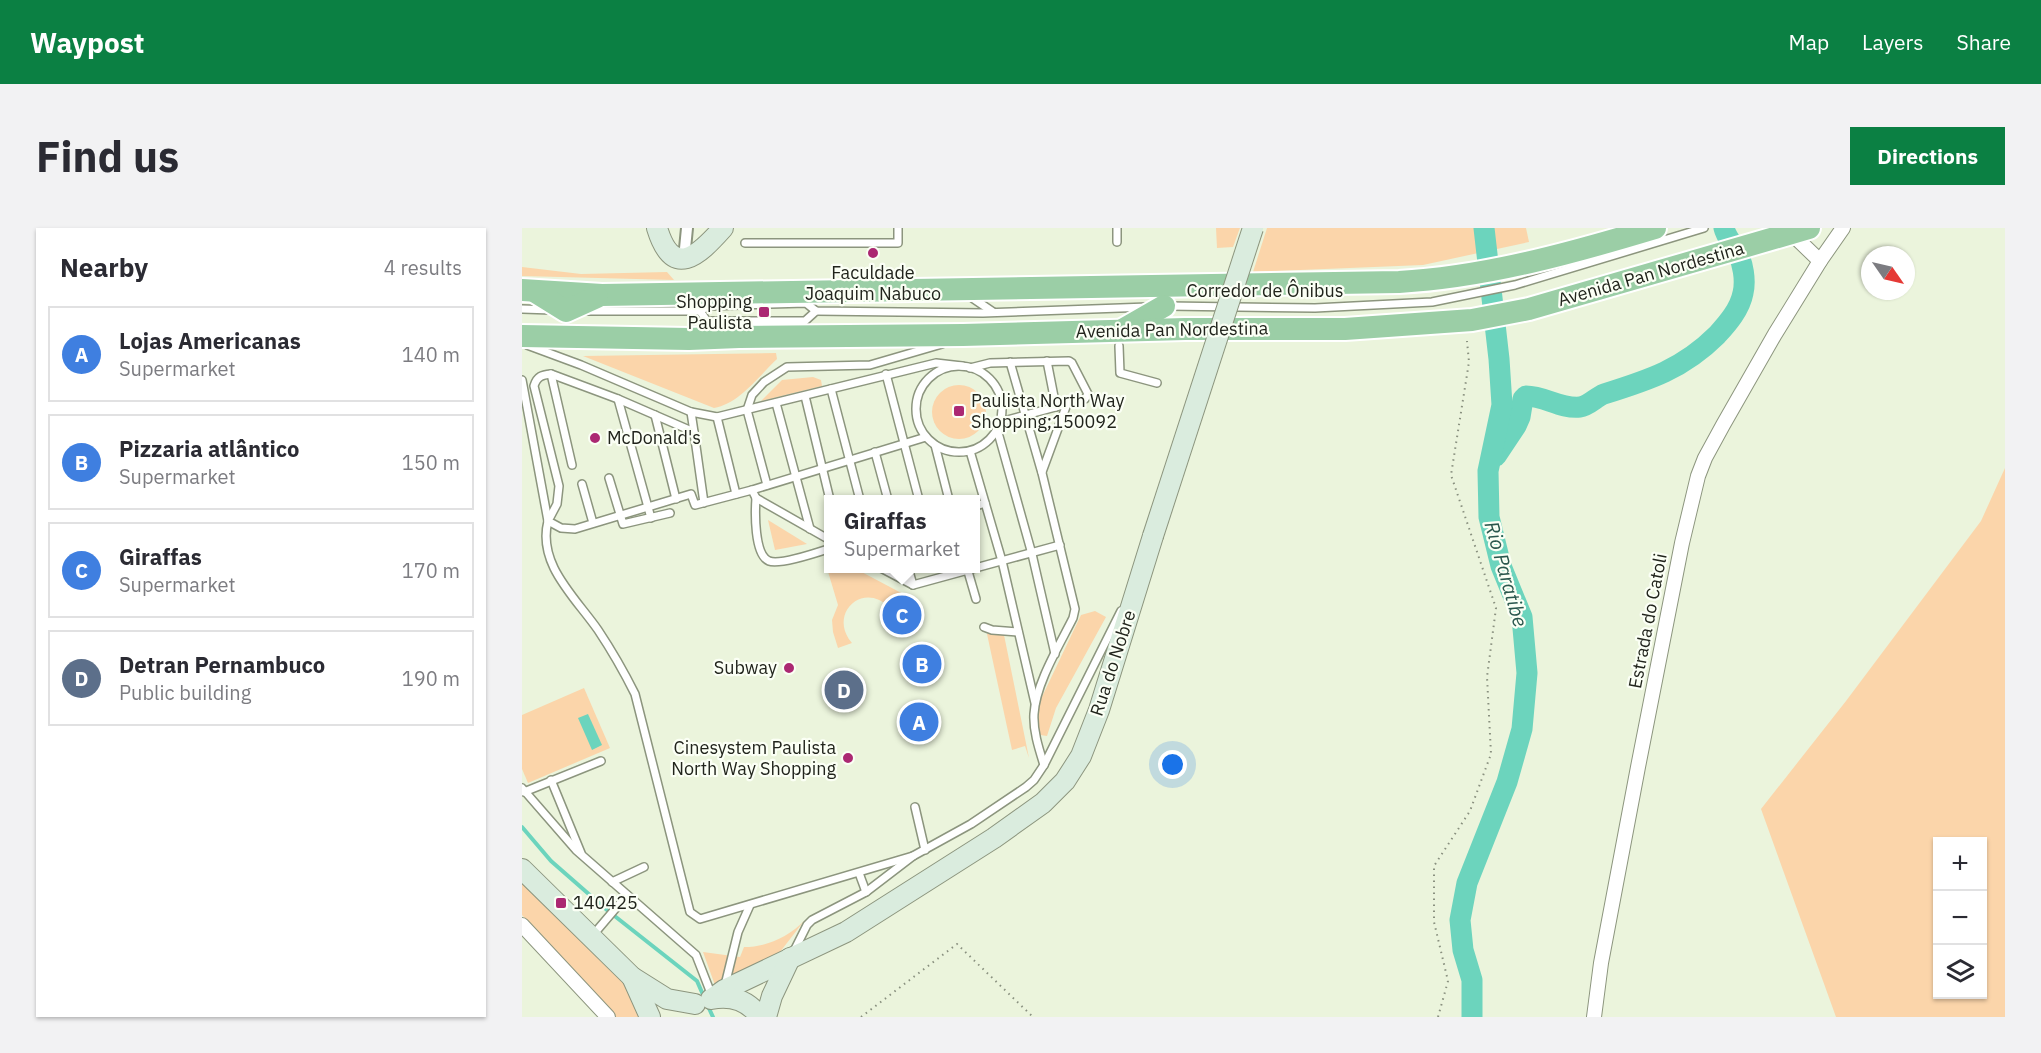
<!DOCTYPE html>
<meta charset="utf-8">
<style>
:root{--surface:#fff;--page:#f2f2f3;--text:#2b2b33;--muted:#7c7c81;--line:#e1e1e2;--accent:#0b8043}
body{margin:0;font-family:"IBM Plex Sans",sans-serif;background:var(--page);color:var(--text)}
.controls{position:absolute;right:18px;bottom:18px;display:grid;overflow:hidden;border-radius:0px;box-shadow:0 2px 4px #0004}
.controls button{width:54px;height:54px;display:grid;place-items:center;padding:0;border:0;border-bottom:2px solid var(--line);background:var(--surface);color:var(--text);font:30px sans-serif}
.compass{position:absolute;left:1339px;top:18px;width:54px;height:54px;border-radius:50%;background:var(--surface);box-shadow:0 2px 4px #0004;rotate:124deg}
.you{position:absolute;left:651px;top:537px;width:21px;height:21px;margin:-15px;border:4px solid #fff;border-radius:50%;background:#1a73e8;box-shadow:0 0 0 9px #1a73e833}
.badge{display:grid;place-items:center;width:39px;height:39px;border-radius:50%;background:var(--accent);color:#fff;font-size:20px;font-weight:700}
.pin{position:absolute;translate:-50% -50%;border:3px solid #fff;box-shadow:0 2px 6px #0006}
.popup{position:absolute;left:302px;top:267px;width:156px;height:78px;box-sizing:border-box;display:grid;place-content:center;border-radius:0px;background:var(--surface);filter:drop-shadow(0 2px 4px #0005);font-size:20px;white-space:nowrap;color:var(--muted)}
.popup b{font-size:22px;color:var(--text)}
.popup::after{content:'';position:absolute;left:50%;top:100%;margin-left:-12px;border:12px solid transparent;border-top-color:var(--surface)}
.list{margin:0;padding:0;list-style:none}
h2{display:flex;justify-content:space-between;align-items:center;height:78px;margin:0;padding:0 24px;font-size:26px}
h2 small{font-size:20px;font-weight:400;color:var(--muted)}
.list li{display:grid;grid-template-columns:39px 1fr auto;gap:18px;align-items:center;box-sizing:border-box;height:96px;margin:0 12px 12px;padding:0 12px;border:2px solid var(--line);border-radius:0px}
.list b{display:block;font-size:22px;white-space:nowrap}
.list p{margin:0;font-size:20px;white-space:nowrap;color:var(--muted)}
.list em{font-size:20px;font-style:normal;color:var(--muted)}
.icon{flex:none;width:33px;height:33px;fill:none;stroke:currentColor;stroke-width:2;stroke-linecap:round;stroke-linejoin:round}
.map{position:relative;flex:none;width:1483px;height:789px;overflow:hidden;border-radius:0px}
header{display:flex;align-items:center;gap:36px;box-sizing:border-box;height:84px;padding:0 30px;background:var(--accent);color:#fff}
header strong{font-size:28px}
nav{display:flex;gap:33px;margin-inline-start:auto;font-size:21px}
.intro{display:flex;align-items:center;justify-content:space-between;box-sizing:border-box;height:144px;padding:0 36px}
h1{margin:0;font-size:42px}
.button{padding:15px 27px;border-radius:0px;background:var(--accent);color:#fff;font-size:21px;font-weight:700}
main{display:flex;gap:36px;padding:0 36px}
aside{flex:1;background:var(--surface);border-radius:0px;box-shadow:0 2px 4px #0004}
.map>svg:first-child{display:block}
.green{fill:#fbd5aa;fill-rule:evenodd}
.water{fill:#6cd4bd}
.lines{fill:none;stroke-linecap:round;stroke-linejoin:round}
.stream{stroke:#6cd4bd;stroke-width:4}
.river{stroke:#6cd4bd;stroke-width:21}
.service-casing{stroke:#8c957e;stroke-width:10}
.pedestrian-casing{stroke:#8c957e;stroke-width:14}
.minor-casing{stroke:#8c957e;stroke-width:16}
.secondary-casing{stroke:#8c957e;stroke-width:22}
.trunk-casing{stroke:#fff;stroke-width:26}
.path{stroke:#89907f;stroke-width:2;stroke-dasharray:1.5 4.5;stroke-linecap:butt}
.service{stroke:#fff;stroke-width:7}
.pedestrian{stroke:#fff;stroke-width:10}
.minor{stroke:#fff;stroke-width:14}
.secondary{stroke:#daecde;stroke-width:20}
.trunk{stroke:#9bcea6;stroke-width:22}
.secondary-bridge-casing{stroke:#8c957e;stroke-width:22;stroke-linecap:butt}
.secondary-bridge{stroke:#daecde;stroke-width:20}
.poi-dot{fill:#ab2872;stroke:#fbfff5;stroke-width:2}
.labels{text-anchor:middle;stroke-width:4.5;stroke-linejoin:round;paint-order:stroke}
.poi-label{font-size:18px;fill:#21241c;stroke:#fbfff5;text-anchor:end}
.street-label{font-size:18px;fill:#21241c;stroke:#fbfff5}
.water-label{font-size:20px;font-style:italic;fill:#2a574d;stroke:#fbfff5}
</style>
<header>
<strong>Waypost</strong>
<nav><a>Map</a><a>Layers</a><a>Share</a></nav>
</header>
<div class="intro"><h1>Find us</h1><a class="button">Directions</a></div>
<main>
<aside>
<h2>Nearby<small>4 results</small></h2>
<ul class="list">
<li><span class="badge" style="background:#3f7fe0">A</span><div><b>Lojas Americanas</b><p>Supermarket</p></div><em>140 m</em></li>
<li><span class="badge" style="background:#3f7fe0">B</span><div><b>Pizzaria atlântico</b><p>Supermarket</p></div><em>150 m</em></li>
<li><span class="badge" style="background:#3f7fe0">C</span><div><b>Giraffas</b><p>Supermarket</p></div><em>170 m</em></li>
<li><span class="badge" style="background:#5c6f8a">D</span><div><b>Detran Pernambuco</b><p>Public building</p></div><em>190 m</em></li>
</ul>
</aside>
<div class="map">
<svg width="1483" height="789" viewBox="0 0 1483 789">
<rect width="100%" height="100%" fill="#ebf4dc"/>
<g class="green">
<path d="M694,0H718L711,19L695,20Z"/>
<path d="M745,0H1004L1007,14L901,37L731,44Z"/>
<path d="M0,39L59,46L145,44L152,52L0,48Z"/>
<path d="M254,125L255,131C237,148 217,176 192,180L61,128Z"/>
<path d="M291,149L299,152L300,158L239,173L260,152Z"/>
<circle cx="437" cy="184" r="27"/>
<path d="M1483,240V789H1314L1239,581L1324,473L1459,293ZM1416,614H1460V766H1416Z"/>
<path d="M246,292L285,316L253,322Z"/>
<path d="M304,337H306V340L334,341L385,368L370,376L368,380C342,352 305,385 330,415L316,420L311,404L310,392L316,377Z"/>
<path d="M573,383L584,389L534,480L525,508L518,507L513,494L518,473L559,387Z"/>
<path d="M481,402L507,530L503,518L490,522L465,406Z"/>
<path d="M62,460L88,520L6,555L0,541V487Z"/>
<path d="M0,644L124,761L126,789H92L0,687Z"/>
<path d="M282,693L258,724L194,760L181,724L218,729L222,719C245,719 266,709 282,693Z"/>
</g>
<path class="water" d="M66,486L80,517L70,522L56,490Z"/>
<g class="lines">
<g class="stream">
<path d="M0,599L29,633L85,682L175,753L182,769"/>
<path d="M185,776L191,789"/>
</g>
<g class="river">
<path d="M974,228L994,198L998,189L1001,171L1004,168C1023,168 1038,181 1058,179C1067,178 1074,169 1082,166C1127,152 1161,141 1195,107C1206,95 1218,81 1221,65C1224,52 1221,35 1215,24C1211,16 1204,9 1202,0"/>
<path d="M950,789V752L941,722L938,692L945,655L985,554L1000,501L1005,445L1000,389L979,338L967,289L966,243L980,177L977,131L962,0"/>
</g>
<defs>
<g id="service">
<path d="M595,14V0"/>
<path d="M223,15H376V0"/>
<path d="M449,69L471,84"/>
<path d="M646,78L793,80L910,74L993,57L1182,0"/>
<path d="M0,81L30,82"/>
<path d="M62,83H178L187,78L284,75L294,83L461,85L626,79"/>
<path d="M178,83L185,93H283L294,83"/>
<path d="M5,117L59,137L169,184L195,189L414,135L440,138"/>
<path d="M597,118L598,145L635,155"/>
<path d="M525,133L534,179"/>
<path d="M488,134L520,245L553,381L551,390C537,418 514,455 512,486C511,503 517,521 522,537"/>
<circle cx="437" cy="181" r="43"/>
<path d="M448,140L468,135L547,133L550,135L566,166L563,171L478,194"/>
<path d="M29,146L50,237"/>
<path d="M364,146L397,272"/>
<path d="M0,152L26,293C15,336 53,369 76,402C90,423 102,444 113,466L168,684L178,691L391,628"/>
<path d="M309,161L338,272"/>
<path d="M283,168L308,272"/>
<path d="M96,171L129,290"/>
<path d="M254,175L288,301"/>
<path d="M169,184L172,204"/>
<path d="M133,187L154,271"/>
<path d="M195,189L214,266"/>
<path d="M475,201L510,326L533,426"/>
<path d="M413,217L427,272"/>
<path d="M448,223L480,333L513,475"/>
<path d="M353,224L366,272"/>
<path d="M520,244L545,176"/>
<path d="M87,250L101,296L148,285"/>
<path d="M60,256L71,295"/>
<path d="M245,257L225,182L230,167L242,154L265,139L348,137L420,116"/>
<path d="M234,270C233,284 232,327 247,333C257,337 294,325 306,321"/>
<path d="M182,275L172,204L96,171L29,146C20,147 15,148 12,158L37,258L35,276L26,293L39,300L53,301L169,266L173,277L230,262"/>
<path d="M454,278L463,275"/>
<path d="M306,311L234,270L230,262L404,209"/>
<path d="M359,340L391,357L538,317"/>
<path d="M386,340L391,357"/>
<path d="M445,340L454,371"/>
<path d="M462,399L470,402L496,404"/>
<path d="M29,552L59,625"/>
<path d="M0,560L54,622L174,727L190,768"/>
<path d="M2,564L79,533"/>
<path d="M393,579L403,622"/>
<path d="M337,645L344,664"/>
<path d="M90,654L122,639"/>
<path d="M71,707L105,667"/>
<path d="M272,723L285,697L290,692L344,664L391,628L449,596L504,559L512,552L522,537L599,383"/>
<path d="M203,757L216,704L228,677"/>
</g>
<path id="pedestrian" d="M162,31L165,0"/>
<g id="minor">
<path d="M1270,6L1298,33"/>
<path d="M0,697L86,789"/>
<path d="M1072,789L1079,735L1116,539L1160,315L1176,248L1183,230L1201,197L1253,106L1298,33L1321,0"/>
</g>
<g id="secondary">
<path d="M135,0C151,52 176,28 201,0"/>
<path d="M0,641L110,749L145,771L173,776"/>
<path d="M110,749L128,789"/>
<path d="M191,770L202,762L324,704L472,610L521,575L543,553L559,528L577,482L631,308"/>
<path d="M189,771C209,767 226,772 238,789"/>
<path d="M244,789L250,768L268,730"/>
</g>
<g id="trunk">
<path d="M0,62L80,67L877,54C964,49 1050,25 1133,0"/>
<path d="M15,65L44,83L75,69"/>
<path d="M602,101L642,78"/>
<path d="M0,108L167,111L217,109L441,107L663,101H823L950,92L1007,81L1287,0"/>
</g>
</defs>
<use href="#service" class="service-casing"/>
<use href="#pedestrian" class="pedestrian-casing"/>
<use href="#minor" class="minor-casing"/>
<use href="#secondary" class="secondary-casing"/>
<use href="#trunk" class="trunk-casing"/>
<g class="path">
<path d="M339,789L435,716L511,789"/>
<path d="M916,789L926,753L912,694V638L948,583L969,526L965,449L974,380L929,247L947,134L945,113"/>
</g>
<use href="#service" class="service"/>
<use href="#pedestrian" class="pedestrian"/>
<use href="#minor" class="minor"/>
<use href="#secondary" class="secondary"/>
<use href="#trunk" class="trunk"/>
<defs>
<path id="secondary-bridge" d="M631,308L731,0"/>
</defs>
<use href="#secondary-bridge" class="secondary-bridge-casing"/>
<use href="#secondary-bridge" class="secondary-bridge"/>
</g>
<g class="poi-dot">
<circle cx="351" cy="25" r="6"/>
<rect x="236" y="78" width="12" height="12" rx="3"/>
<rect x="431" y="177" width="12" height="12" rx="3"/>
<circle cx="73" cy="210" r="6"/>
<circle cx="267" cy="440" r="6"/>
<circle cx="326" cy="530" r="6"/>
<rect x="33" y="669" width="12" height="12" rx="3"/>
</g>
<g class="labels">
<g class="poi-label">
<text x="351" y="51" text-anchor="middle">Faculdade<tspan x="351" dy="21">Joaquim Nabuco</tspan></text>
<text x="230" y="80">Shopping<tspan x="230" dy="21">Paulista</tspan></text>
<text x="449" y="179" text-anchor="start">Paulista North Way<tspan x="449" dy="21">Shopping;150092</tspan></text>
<text x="85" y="216" text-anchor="start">McDonald's</text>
<text x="255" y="446">Subway</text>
<text x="314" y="526">Cinesystem Paulista<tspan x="314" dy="21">North Way Shopping</tspan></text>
<text x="51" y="681" text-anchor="start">140425</text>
</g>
<g class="street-label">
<text transform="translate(1129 46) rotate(-16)" y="6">Avenida Pan Nordestina</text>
<text x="743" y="69">Corredor de Ônibus</text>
<text transform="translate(650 102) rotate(-1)" y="6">Avenida Pan Nordestina</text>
<text transform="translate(1126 393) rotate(-79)" y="6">Estrada do Catoli</text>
<text transform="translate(591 435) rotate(-72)" y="6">Rua do Nobre</text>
</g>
<g class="water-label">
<text transform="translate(984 346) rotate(74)" y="7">Rio Paratibe</text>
</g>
</g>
</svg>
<div class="controls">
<button>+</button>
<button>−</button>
<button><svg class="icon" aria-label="layers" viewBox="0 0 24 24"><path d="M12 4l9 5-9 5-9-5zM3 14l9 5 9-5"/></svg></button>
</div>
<svg class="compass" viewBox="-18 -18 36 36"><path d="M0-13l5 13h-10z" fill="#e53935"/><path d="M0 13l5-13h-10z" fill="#7c7c81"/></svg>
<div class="you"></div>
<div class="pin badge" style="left:397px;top:494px;background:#3f7fe0">A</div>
<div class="pin badge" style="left:400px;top:436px;background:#3f7fe0">B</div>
<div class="pin badge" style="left:380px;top:387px;background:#3f7fe0">C</div>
<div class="popup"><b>Giraffas</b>Supermarket</div>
<div class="pin badge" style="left:322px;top:462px;background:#5c6f8a">D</div>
</div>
</main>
